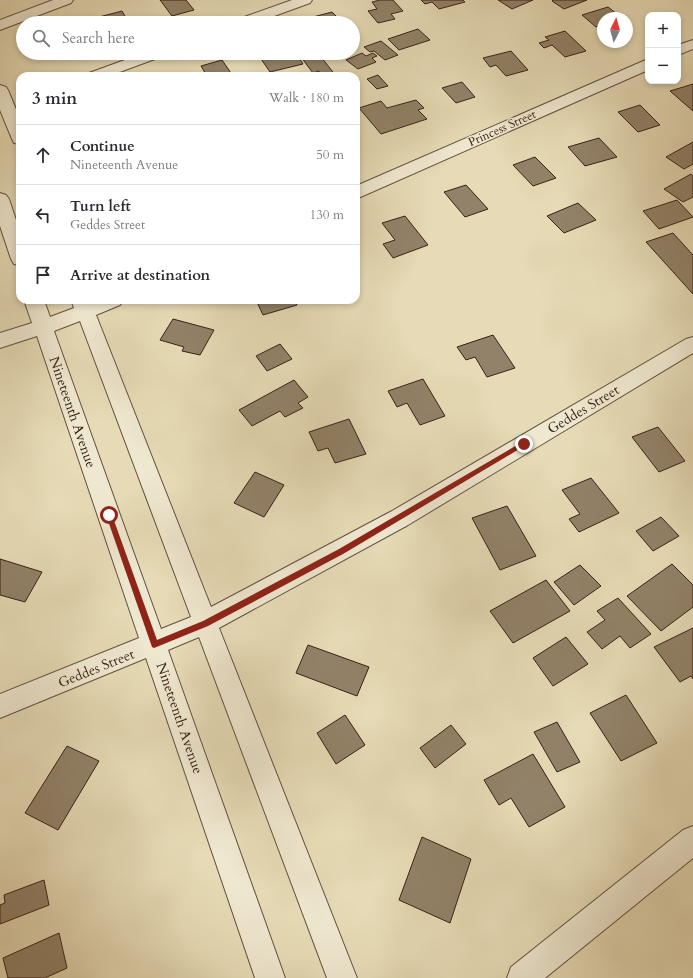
<!DOCTYPE html>
<meta charset="utf-8">
<style>
:root{--surface:#fff;--page:#f2f2f3;--text:#2b2b33;--muted:#7c7c81;--line:#e1e1e2}
body{margin:0;font-family:Cardo,serif;background:var(--page);color:var(--text)}
.controls{position:absolute;right:12px;top:12px;display:grid;overflow:hidden;border-radius:8px;box-shadow:0 2px 6px #0003}
.controls button{width:36px;height:36px;display:grid;place-items:center;padding:0;border:0;border-bottom:1px solid var(--line);background:var(--surface);color:var(--text);font:20px sans-serif}
.compass{position:absolute;left:597px;top:12px;width:36px;height:36px;border-radius:50%;background:var(--surface);box-shadow:0 2px 6px #0003;rotate:6deg}
.stop{position:absolute;width:12px;height:12px;margin:-9px;border:3px solid #8f2418;border-radius:50%;background:#fff}
.stop.end{background:#8f2418;border-color:#fff;box-shadow:0 1px 4px #0008}
.list{margin:0;padding:0;list-style:none}
h2{display:flex;justify-content:space-between;align-items:center;height:52px;margin:0;padding:0 16px;font-size:17px}
h2 small{font-size:13px;font-weight:400;color:var(--muted)}
.list li{display:grid;grid-template-columns:26px 1fr auto;gap:12px;align-items:center;box-sizing:border-box;height:60px;padding:0 16px;border-top:1px solid var(--line)}
.list b{display:block;font-size:15px;white-space:nowrap}
.list p{margin:0;font-size:13px;white-space:nowrap;color:var(--muted)}
.list em{font-size:13px;font-style:normal;color:var(--muted)}
.icon{flex:none;width:22px;height:22px;fill:none;stroke:currentColor;stroke-width:2;stroke-linecap:round;stroke-linejoin:round}
.map{position:relative;flex:none;width:693px;height:978px;overflow:hidden}
.search{position:absolute;background:var(--surface);box-shadow:0 2px 6px #0003;left:16px;top:16px;width:344px;height:44px;display:flex;align-items:center;gap:10px;box-sizing:border-box;padding:0 14px;border-radius:22px;color:var(--muted);font-size:15px}
.panel{position:absolute;background:var(--surface);box-shadow:0 2px 6px #0003;left:16px;top:72px;width:344px;height:232px;border-radius:12px}
.map>svg:first-child{display:block}
.building{fill:#928269;stroke:#372115}
.lines{fill:none;stroke-linecap:round;stroke-linejoin:round}
.minor-casing{stroke:#63503d;stroke-width:2}
.minor{fill:#efe8d0;fill-rule:evenodd}
.route{fill:#8f2418}
.labels{text-anchor:middle;stroke-width:3;stroke-linejoin:round;paint-order:stroke}
.far-street-label{font-size:12px;fill:#372115;stroke:#efe8d0}
.street-label{font-size:14px;fill:#372115;stroke:#efe8d0}
</style>
<div class="map">
<svg width="693" height="978" viewBox="0 0 693 978">
<rect width="100%" height="100%" fill="#e6dbb6"/>
<filter id="stains"><feTurbulence type="fractalNoise" baseFrequency=".005" numOctaves="4"/><feColorMatrix values="0 0 0 0 .2 0 0 0 0 .09 0 0 0 0 .02 0 0 0 .5 -.17"/></filter>
<radialGradient id="worn" r=".72"><stop offset=".6" stop-color="#630" stop-opacity="0"/><stop offset="1" stop-color="#630" stop-opacity=".3"/></radialGradient>
<g class="building">
<path d="M160,0H186L194,10L172,16Z"/>
<path d="M380,0H393L403,11L391,14L395,19L378,23L368,11L377,9L372,2Z"/>
<path d="M421,0H463L465,2L439,9L432,2L425,4Z"/>
<path d="M498,0H533L512,9Z"/>
<path d="M553,0H587L564,9L552,1Z"/>
<path d="M608,7L622,18H603V24L596,27L582,15Z"/>
<path d="M122,11L129,23H103L99,17Z"/>
<path d="M332,12L343,23H318L313,17Z"/>
<path d="M418,29L430,40L399,50L388,39Z"/>
<path d="M565,31L586,51L565,57L552,45L544,48L539,43L549,40L545,37Z"/>
<path d="M381,41L398,55L385,60L374,51L370,52L364,47Z"/>
<path d="M511,51L528,70L506,76L496,65L490,67L483,58Z"/>
<path d="M37,53H60L54,59L36,54Z"/>
<path d="M257,53H296L303,64L270,72Z"/>
<path d="M298,53H318L336,76H322L319,71L313,73Z"/>
<path d="M362,53L366,56L373,53L377,56L372,58L376,62L358,69L346,60Z"/>
<path d="M222,60L233,76H207L201,66Z"/>
<path d="M378,75L388,86L377,89L367,79Z"/>
<path d="M462,82L475,97L456,103L442,88Z"/>
<path d="M693,84V111L670,91Z"/>
<path d="M416,100L424,108L418,110L427,119L381,134L359,108L381,101L387,108Z"/>
<path d="M640,105L660,125L638,132L618,112Z"/>
<path d="M599,138L617,157L585,166L568,147Z"/>
<path d="M693,142V164L684,169L666,157Z"/>
<path d="M535,157L556,178L533,186L513,165Z"/>
<path d="M691,174L693,176V197L683,202L664,189Z"/>
<path d="M466,185L488,209L465,217L444,192Z"/>
<path d="M677,200L693,217L659,229L643,211Z"/>
<path d="M578,203L596,220L564,233L547,216Z"/>
<path d="M405,216L428,245L393,258L383,244L395,240L382,223Z"/>
<path d="M673,233L693,255V294L646,242Z"/>
<path d="M256,300H294L297,305L263,315Z"/>
<path d="M173,319L214,330L200,355L182,351L184,347L160,340Z"/>
<path d="M493,335L515,368L487,377L475,357L466,360L457,347Z"/>
<path d="M280,344L292,359L267,371L256,356Z"/>
<path d="M423,379L445,416L420,425L407,403L397,407L388,391Z"/>
<path d="M294,380L308,397L298,403L303,408L285,417L280,411L252,426L239,410Z"/>
<path d="M349,419L366,454L335,463L328,448L318,451L309,432Z"/>
<path d="M658,427L685,461L659,472L632,437Z"/>
<path d="M255,472L284,485L264,517L234,503Z"/>
<path d="M591,478L619,513L579,532L569,519L580,514L562,490Z"/>
<path d="M507,506L536,556L500,570L472,518Z"/>
<path d="M661,517L679,536L653,551L636,531Z"/>
<path d="M0,559L42,572L25,602L0,595Z"/>
<path d="M672,564L693,585V607L661,631L627,596Z"/>
<path d="M580,565L601,586L574,605L554,582Z"/>
<path d="M546,580L570,611L513,643L490,611Z"/>
<path d="M618,598L651,634L630,648L620,636L602,649L587,632L605,620L597,611Z"/>
<path d="M693,628V679L691,676L680,682L654,647Z"/>
<path d="M566,637L588,664L553,686L533,658Z"/>
<path d="M308,645L369,667L357,696L296,673Z"/>
<path d="M626,695L657,743L621,761L590,713Z"/>
<path d="M345,715L365,745L336,764L317,733Z"/>
<path d="M557,722L580,762L557,772L534,732Z"/>
<path d="M451,725L466,744L435,768L420,748Z"/>
<path d="M67,746L99,761L58,830L25,813Z"/>
<path d="M533,754L565,807L529,827L511,798L499,805L484,780Z"/>
<path d="M422,837L471,859L450,923L399,900Z"/>
<path d="M44,880L49,905L0,924V905L5,903L4,895Z"/>
<path d="M59,933L67,968L45,978H8L3,958Z"/>
</g>
<g class="lines">
<defs>
<g id="minor">
<path d="M53,0H73L71,3L0,30V20Z"/>
<path d="M292,0H312L310,3L255,23H234L236,20Z"/>
<path d="M693,40V49L678,55V45Z"/>
<path d="M144,53H166L163,56L109,76H86L89,73Z"/>
<path d="M648,59V70L356,199V186Z"/>
<path d="M0,85L6,87L8,90L20,119V144L14,143L12,139L0,110Z"/>
<path d="M0,193L6,195L9,199L20,232V265L14,264L11,259L0,226Z"/>
<path d="M24,300H44L50,317L74,308L71,300H91V301L123,300L120,305L96,315L211,607L392,511L686,339L693,337V353L408,525L219,628L357,978H327L199,637L168,650L285,978H255L146,658L0,718V694L139,638L37,336L0,348V333L32,323ZM80,321L191,617L161,629L54,331Z"/>
<path d="M693,826V858L545,978H507L511,967L683,830Z"/>
</g>
</defs>
<use href="#minor" class="minor-casing"/>
<use href="#minor" class="minor"/>
</g>
<path class="route" d="M524,441L527,444L526,445L343,554L208,626L154,648L152,647L106,515L107,513H111L112,515L157,640L203,621L339,549Z"/>
<g class="labels">
<g class="far-street-label">
<text transform="translate(502 128) rotate(-24)" y="4">Princess Street</text>
</g>
<g class="street-label">
<text transform="translate(583 409) rotate(-31)" y="5">Geddes Street</text>
<text transform="translate(73 412) rotate(71)" y="5">Nineteenth Avenue</text>
<text transform="translate(96 668) rotate(-22)" y="5">Geddes Street</text>
<text transform="translate(180 718) rotate(71)" y="5">Nineteenth Avenue</text>
</g>
</g>
<rect width="100%" height="100%" filter="url(#stains)"/>
<rect width="100%" height="100%" fill="url(#worn)"/>
</svg>
<div class="controls">
<button>+</button>
<button>−</button>
</div>
<svg class="compass" viewBox="-18 -18 36 36"><path d="M0-13l5 13h-10z" fill="#e53935"/><path d="M0 13l5-13h-10z" fill="#7c7c81"/></svg>
<div class="stop" style="left:109px;top:515px"></div>
<div class="stop end" style="left:524px;top:444px"></div>
<div class="search"><svg class="icon" aria-label="search" viewBox="0 0 24 24"><circle cx="10" cy="10" r="6"/><path d="M15 15l6 6"/></svg>Search here</div>
<section class="panel">
<h2>3 min<small>Walk · 180 m</small></h2>
<ul class="list">
<li><svg class="icon" aria-label="ahead" viewBox="0 0 24 24"><path d="M12 20V5M6 11l6-6 6 6"/></svg><div><b>Continue</b><p>Nineteenth Avenue</p></div><em>50 m</em></li>
<li><svg class="icon" aria-label="left" viewBox="0 0 24 24"><path d="M17 20v-9H6M10 6l-5 5 5 5"/></svg><div><b>Turn left</b><p>Geddes Street</p></div><em>130 m</em></li>
<li><svg class="icon" aria-label="arrive" viewBox="0 0 24 24"><path d="M6 21V4h12l-3 4 3 4H6"/></svg><div><b>Arrive at destination</b></div></li>
</ul>
</section>
</div>
